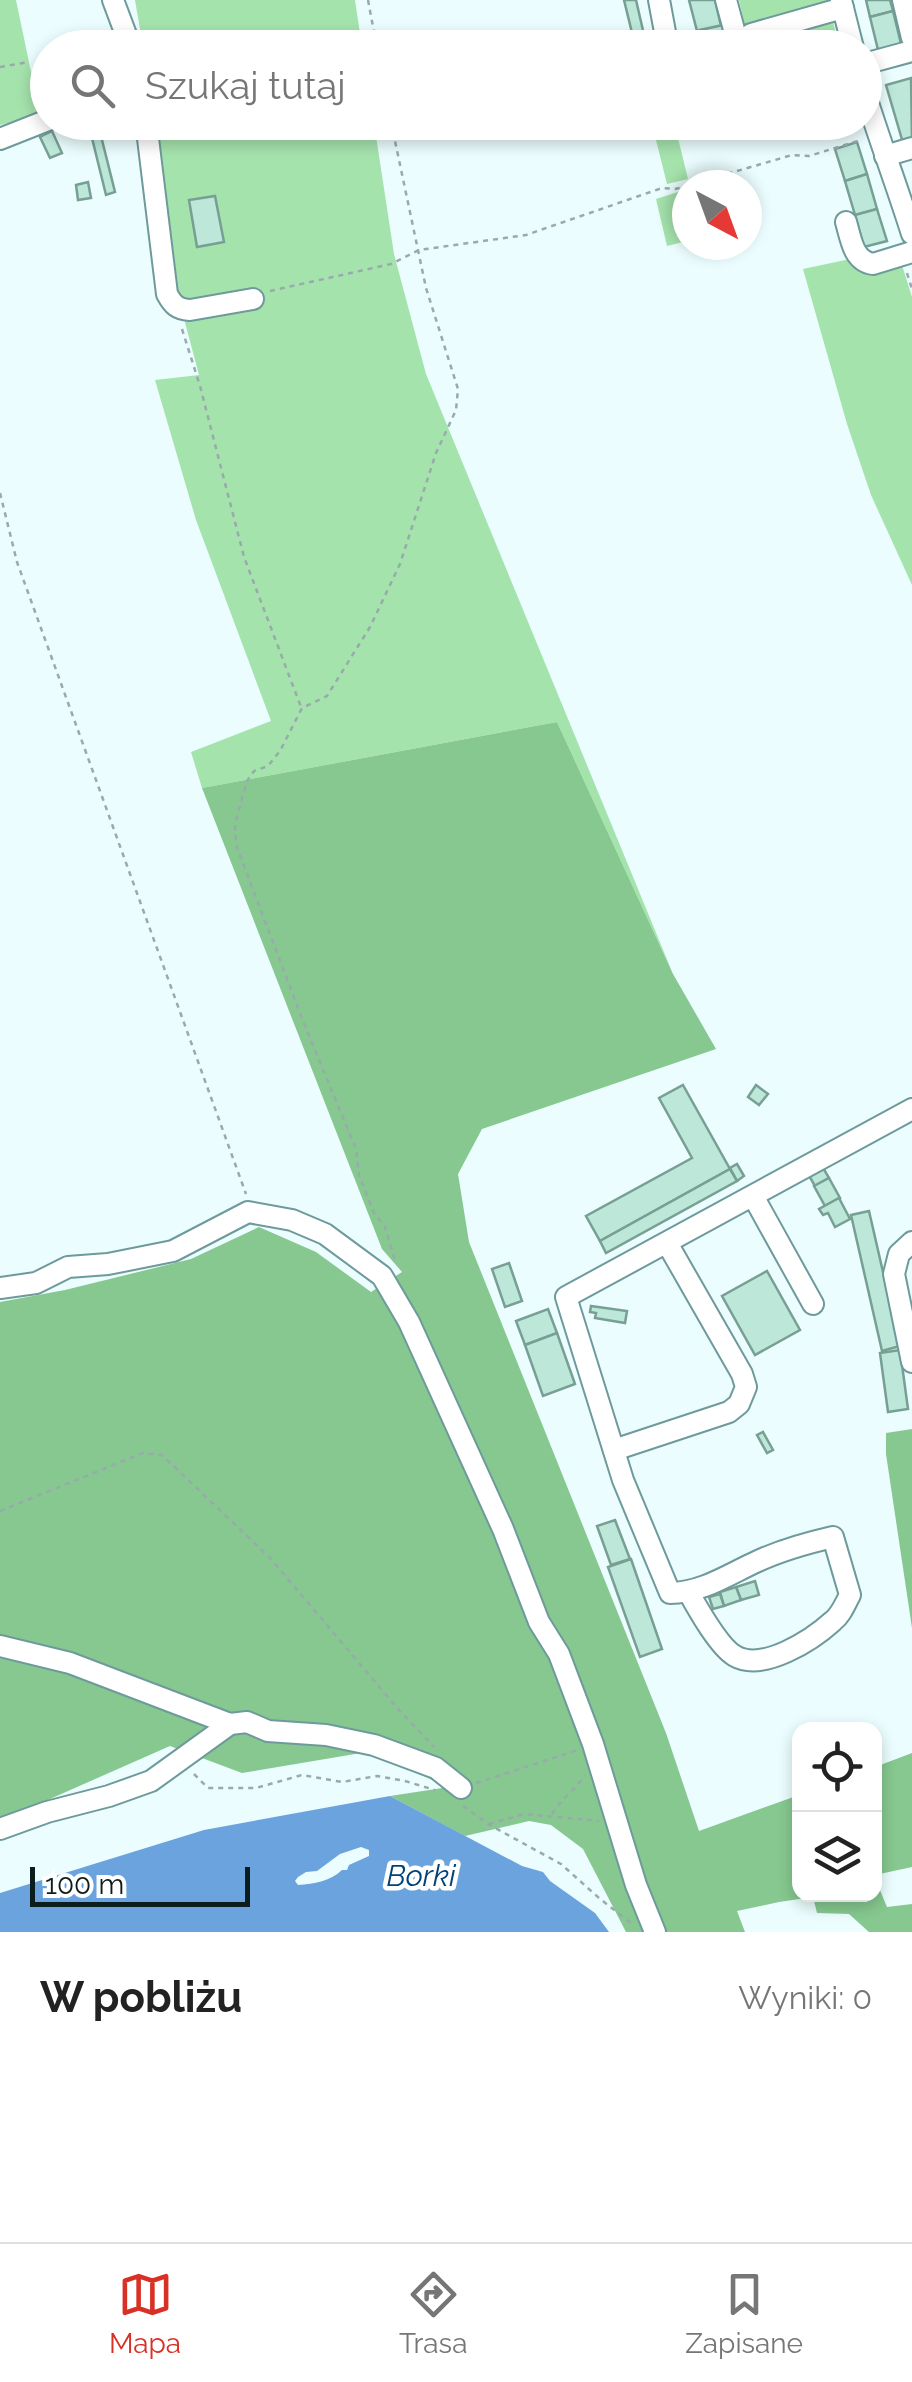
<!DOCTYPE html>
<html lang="pl">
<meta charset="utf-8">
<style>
:root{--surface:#fff;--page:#f2f2f2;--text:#222;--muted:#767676;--line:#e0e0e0;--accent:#d93025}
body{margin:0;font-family:Raleway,sans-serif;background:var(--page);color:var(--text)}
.controls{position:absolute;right:30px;bottom:30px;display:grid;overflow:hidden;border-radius:20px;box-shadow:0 5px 15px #0003}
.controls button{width:90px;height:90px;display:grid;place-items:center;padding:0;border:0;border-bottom:2px solid var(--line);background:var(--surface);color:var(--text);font:50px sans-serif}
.compass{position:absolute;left:672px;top:170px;width:90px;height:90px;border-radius:50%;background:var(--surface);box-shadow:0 5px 15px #0003;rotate:139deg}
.scale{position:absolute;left:30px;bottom:25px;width:220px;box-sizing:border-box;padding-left:10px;border:5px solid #0b1d1d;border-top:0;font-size:28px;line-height:35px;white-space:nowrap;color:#0b1d1d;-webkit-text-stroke:8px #fff;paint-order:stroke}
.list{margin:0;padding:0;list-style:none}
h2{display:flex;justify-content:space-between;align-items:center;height:130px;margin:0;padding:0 40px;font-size:42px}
h2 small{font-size:32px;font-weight:400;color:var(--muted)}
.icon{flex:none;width:55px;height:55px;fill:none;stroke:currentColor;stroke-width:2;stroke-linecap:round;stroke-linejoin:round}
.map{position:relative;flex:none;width:912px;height:1932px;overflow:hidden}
.search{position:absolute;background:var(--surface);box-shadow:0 5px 15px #0003;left:30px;right:30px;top:30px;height:110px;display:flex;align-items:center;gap:25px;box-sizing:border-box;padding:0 35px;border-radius:55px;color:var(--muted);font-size:38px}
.sheet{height:310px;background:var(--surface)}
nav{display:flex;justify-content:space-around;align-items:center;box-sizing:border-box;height:140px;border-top:2px solid var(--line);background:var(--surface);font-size:28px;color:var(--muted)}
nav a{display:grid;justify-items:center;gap:5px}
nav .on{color:var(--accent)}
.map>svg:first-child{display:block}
.green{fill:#a5e3ad}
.forest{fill:#86c88f}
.water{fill:#6aa3dd;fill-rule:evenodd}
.building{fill:#bce7d9;stroke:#779f93;stroke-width:2.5}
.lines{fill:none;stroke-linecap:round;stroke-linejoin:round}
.minor-casing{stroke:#6e9a9b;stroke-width:24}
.path{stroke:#98aaab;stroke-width:2.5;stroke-dasharray:5 5;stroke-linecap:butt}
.minor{stroke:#fff;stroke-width:20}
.labels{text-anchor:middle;stroke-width:9;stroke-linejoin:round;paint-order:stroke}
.water-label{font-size:30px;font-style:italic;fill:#004378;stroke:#fff}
</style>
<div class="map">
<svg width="912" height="1932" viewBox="0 0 912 1932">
<rect width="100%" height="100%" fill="#ebfdfe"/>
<g class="green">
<path d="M0,0H16L40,115L0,125Z"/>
<path d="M135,0H355L362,47H143Z"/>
<path d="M739,0H828L839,47H750Z"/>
<path d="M154,123H374L394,254L426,374L673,974L557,722L202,788L191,752L271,721L196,520L155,380L199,375L179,300Z"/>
<path d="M677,134L688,179L667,184L656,140Z"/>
<path d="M687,189V241L667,246L656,199Z"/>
<path d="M897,249L912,297V585L871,495L847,424L803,269Z"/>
</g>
<g class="forest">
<path d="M557,722L673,974L716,1049L482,1129L458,1174L469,1242L666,1733L699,1831L799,1795L800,1894H874L875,1878L887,1907L912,1904V1932H869L849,1914L817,1913L813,1897L779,1902L737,1911L745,1932H626L583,1849L551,1825L529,1821L465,1836L390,1796L449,1787L367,1752L242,1773L170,1746L0,1821V1302L65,1290L191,1259L259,1227L316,1252L371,1292L402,1272L382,1249L202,788Z"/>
<path d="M912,1429V1628L886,1454V1433Z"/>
<path d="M912,1753V1867L875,1875V1767Z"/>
</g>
<path class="water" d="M390,1796L522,1866L543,1872L550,1881L595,1913L609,1932H0V1893L204,1830ZM361,1847L369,1850V1856L349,1865L347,1870H342C331,1881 314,1884 298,1885L295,1881L298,1877L306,1872L317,1871L340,1854Z"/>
<g class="building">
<path d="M624,0H636L645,39L634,41Z"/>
<path d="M689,0H715L721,26L697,31Z"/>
<path d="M866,0H890L893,11L870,17Z"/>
<path d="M893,11L902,48L879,54L870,17Z"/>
<path d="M723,25L729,48H704L700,30Z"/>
<path d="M911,78L912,140L903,143L886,85Z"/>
<path d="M99,128L115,192L106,195L90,130Z"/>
<path d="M52,131L62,153L50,158L40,137Z"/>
<path d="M857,142L867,174L845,181L835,149Z"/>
<path d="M867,174L877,209L855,215L845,181Z"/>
<path d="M88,182L91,198L78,200L76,185Z"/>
<path d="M215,196L224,242L197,247L189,200Z"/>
<path d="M877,209L887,241L864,247L855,215Z"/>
<path d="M683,1085L730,1169L600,1241L586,1216L692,1158L659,1098Z"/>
<path d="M756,1085L768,1094L759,1105L748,1097Z"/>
<path d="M737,1164L744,1176L737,1181L730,1168Z"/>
<path d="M822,1166L829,1178L815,1186L808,1174Z"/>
<path d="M730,1169L737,1181L606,1253L600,1241Z"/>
<path d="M829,1178L840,1198L825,1206L814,1186Z"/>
<path d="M839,1198L850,1219L835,1227L828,1213L823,1215L819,1209Z"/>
<path d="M869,1211L900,1346L882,1351L851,1215Z"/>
<path d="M509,1263L522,1301L505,1307L492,1269Z"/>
<path d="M767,1271L800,1330L755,1355L722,1296Z"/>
<path d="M591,1306L627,1311L625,1323L595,1318L596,1313L590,1312Z"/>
<path d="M548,1309L557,1333L525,1345L516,1321Z"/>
<path d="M557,1333L575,1384L543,1396L525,1345Z"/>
<path d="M900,1350L908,1409L888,1412L880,1353Z"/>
<path d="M763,1432L773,1450L767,1453L757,1435Z"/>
<path d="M615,1520L630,1559L611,1565L597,1526Z"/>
<path d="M631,1559L662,1649L640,1657L608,1567Z"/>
<path d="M755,1581L759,1595L741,1600L736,1587Z"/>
<path d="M736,1587L741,1600L724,1606L720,1592Z"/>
<path d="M720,1594L724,1606L713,1609L709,1597Z"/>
</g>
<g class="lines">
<defs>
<g id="minor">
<path d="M113,0L131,48"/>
<path d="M659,0L668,48"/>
<path d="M726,0L739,48"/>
<path d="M841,0L853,48"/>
<path d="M903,0L912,38"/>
<path d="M751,34L843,8"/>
<path d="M864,64L912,51"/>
<path d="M864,90C879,139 897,186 912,234"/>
<path d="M146,122L167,294C173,305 177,309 190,310L253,299"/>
<path d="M688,122L698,125L707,122"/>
<path d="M0,139L48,120"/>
<path d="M885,156L912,148"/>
<path d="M846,222C851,239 853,261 873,264L912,252"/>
<path d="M753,1196L813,1304"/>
<path d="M912,1242L899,1254L894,1274L912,1362"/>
<path d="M0,1288L36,1283L68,1267L108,1264L173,1251L248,1212L292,1220L325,1234L382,1276L409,1322L503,1529L539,1622L559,1654L593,1744L636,1885L655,1932"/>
<path d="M614,1450L729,1412L739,1404L746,1387L742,1374L667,1243"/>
<path d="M689,1593C698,1609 719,1647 735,1656C763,1672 812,1640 833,1621C841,1615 845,1604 850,1595L833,1537C807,1543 782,1550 758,1561C729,1574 702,1593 670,1593L623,1480L566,1297L912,1109"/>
<path d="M0,1646L70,1663L230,1724L247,1722L268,1731L326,1735L374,1745L436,1768L461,1788"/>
<path d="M0,1829L47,1812L109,1796L151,1781L230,1724"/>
</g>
</defs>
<use href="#minor" class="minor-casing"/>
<g class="path">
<path d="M368,0L377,48"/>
<path d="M0,67L29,62"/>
<path d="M391,122L426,288L458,389L456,410L436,453L400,564L370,627L327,696L302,708L280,751L268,766L254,771L247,781L235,824L236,845L303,1021L356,1149L359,1175L374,1213L385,1227L396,1264"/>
<path d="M689,185L792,155L809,156L861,140"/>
<path d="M907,273L912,289"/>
<path d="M270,291L391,264L419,250L526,235L662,188L675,189L687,186"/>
<path d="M182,329L200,386L244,557L301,707"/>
<path d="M0,493L17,562L246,1194"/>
<path d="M0,1511L143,1453L162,1455L270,1558L399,1710L434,1747"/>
<path d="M194,1774L208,1788H256L302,1775L342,1782L377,1776L405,1781L435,1790"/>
<path d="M476,1783L578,1750"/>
<path d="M463,1806L488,1824L561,1864L599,1898L632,1924"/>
<path d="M552,1814C561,1799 575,1790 585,1775"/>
<path d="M489,1824L524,1814L599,1821"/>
</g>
<use href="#minor" class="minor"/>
</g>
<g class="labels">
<g class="water-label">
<text x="421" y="1886">Borki</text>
</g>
</g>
</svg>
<div class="controls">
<button><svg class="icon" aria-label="locate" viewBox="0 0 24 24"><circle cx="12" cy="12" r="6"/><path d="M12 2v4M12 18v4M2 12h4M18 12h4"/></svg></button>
<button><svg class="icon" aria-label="layers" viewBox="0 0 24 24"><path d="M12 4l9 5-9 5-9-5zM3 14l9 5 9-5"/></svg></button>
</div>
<svg class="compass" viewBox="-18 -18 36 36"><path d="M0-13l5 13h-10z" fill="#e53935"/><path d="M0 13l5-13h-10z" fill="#767676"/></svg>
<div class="scale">100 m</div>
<div class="search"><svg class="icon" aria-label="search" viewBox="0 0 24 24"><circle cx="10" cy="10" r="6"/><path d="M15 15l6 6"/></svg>Szukaj tutaj</div>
</div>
<section class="sheet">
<h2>W pobliżu<small>Wyniki: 0</small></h2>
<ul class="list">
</ul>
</section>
<nav>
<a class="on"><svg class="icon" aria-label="map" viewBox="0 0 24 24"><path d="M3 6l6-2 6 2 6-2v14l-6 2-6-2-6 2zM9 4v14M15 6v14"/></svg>Mapa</a>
<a><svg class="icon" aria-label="directions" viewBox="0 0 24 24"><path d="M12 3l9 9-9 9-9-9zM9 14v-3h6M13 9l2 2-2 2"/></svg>Trasa</a>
<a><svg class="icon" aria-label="saved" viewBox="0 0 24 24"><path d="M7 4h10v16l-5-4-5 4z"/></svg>Zapisane</a>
</nav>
